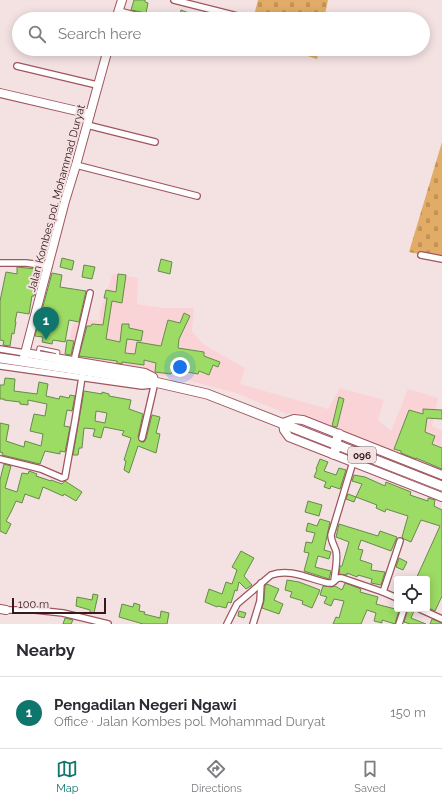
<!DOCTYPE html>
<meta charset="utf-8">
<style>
:root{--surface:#fff;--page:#f2f2f3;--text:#2b2b33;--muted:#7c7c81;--line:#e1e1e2;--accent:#0f766e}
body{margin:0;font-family:Raleway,sans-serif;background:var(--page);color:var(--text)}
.controls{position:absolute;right:12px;bottom:12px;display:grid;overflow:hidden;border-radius:4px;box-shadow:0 2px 10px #0003}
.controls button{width:36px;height:36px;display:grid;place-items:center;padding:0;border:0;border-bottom:1px solid var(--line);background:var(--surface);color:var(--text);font:20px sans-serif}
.scale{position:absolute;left:12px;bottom:10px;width:94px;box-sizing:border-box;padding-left:4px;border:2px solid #37181c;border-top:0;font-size:11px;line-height:14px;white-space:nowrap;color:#37181c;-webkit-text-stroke:3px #f4e2e3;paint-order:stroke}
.you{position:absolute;left:180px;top:367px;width:14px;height:14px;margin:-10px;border:3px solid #fff;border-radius:50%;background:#1a73e8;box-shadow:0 0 0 6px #1a73e833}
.badge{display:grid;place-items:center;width:26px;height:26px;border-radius:50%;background:var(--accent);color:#fff;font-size:13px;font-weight:700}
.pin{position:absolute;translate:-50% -33px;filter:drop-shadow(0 1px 2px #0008)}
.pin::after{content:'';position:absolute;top:21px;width:14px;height:12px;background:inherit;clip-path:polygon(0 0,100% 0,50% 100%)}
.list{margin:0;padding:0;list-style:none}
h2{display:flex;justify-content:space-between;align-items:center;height:52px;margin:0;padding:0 16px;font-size:17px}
h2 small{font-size:13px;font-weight:400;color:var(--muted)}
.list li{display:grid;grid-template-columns:26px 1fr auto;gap:12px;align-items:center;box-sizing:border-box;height:72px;padding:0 16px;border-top:1px solid var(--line)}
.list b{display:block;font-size:15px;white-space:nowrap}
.list p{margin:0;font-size:13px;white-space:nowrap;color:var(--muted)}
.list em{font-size:13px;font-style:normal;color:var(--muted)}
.icon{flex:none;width:22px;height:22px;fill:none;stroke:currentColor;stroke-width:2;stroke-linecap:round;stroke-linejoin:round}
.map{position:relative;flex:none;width:442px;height:624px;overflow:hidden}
.search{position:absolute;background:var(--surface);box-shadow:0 2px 10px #0003;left:12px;right:12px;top:12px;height:44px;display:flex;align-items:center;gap:10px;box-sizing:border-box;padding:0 14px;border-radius:22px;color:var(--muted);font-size:15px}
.sheet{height:124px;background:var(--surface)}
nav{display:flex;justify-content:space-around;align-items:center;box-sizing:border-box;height:56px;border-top:1px solid var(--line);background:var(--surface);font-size:11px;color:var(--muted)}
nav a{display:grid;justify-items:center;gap:2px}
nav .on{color:var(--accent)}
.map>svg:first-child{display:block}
.built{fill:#fad3d6}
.cemetery{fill:url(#cemetery-stones)}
.building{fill:#9cdb64;stroke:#678a4b;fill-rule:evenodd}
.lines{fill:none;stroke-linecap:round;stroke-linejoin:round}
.lane-casing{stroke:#a05560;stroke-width:5}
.street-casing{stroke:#a05560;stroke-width:8}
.secondary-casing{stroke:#a05560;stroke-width:10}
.primary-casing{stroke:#a05560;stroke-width:11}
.lane{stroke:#fff;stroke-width:3}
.street{stroke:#fff;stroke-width:5.5}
.secondary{stroke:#fff;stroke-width:8}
.primary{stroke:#fff;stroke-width:9}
.labels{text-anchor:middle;stroke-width:4;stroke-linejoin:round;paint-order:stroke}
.shield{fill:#f4e2e3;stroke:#705558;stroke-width:1}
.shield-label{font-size:10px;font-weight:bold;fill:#37181c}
.street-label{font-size:11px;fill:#37181c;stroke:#f4e2e3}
</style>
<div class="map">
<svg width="442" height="624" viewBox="0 0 442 624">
<defs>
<pattern id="cemetery-stones" width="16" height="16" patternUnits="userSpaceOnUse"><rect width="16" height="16" fill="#e2ac67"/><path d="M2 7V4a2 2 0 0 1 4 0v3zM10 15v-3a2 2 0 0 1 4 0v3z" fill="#c29359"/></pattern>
</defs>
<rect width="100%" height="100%" fill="#f4e2e3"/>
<path class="built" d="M113,274L138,278L137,304L163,308H194L192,331L203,344L245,368L240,384L328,409L340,388L384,400L378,420L391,431L408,389L438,398L432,426L442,431V470L298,413L287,414L236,393L184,379L157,375L149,370L65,356L73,324L85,320H100V311Z"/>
<g class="cemetery">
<path d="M258,0H328L324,19H253Z"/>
<path d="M285,49H319L317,59Z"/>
<path d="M442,142V259L409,252Z"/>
</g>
<g class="building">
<path d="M134,0H145V2L148,3L146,13L131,10Z"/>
<path d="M181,10L189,13L187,19H179Z"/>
<path d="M62,258L74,261L72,270L60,267Z"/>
<path d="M161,259L172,262L170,274L158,271Z"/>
<path d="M84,265L95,267L92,279L82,277Z"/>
<path d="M17,267L36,269L32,286L37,287L34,296H32L29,314L17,312L15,322H16L14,334L12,333L10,346L3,345L4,341L0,340V301L6,272L17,274Z"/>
<path d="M52,273L62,275L60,287L86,291L79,322L69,320L65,342L53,340L52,344L42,342L43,337L35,336Z"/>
<path d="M118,274L126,275L122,303L112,301L106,339L120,342L122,324H129V328L143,331L141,341L127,339L125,353L135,354L137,342L161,346L168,320L180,323L184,313L190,316L179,339L178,348L204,352V356L220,362L218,367L213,365L209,375L199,371L198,374L187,372L186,374L172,371L171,374L155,372L156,363L144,360V365L122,362V364L117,363V361L79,356L87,326H91L92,324L103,325L107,298H104L106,290L116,292Z"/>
<path d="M67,340L74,341L71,355L65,354Z"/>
<path d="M5,378L15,379L14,391L37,394L39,382L48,384L46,396L59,399L60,396L69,398L70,395L75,396L72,411L67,410L64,426L70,427L65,452L60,451V454L45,451L40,464L2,455L3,453L0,452V423L9,425L6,441L24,447L25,441L41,446L43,434L30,431L34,414L45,416L47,404L28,400V405L20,404V402L4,400V399H0V385H4Z"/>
<path d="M84,391L102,394V392L109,394V396L131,400L129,409L143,414L138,437L141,442H144L146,439L152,415L160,417L156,433L160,434L156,453L138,446L129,473L124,470L126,461L124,460L131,438L122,435L124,431L104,427L101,438L93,436L95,429L84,428L82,448H79L78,455H73ZM96,411L107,413L105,423L95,421Z"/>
<path d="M339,397L344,399L337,427L332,426Z"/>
<path d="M423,409L442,410V419L427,418L425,432L435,436L432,444L442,448V469L416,458V459L401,453V451L394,449L409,410L423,414Z"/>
<path d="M320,459L328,462L324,471L336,475L339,468L346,470L340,489L331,486L330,489L324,487L326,482L314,477L317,470L316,469Z"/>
<path d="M4,464L11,466L5,488L17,492L22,473L28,474L29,471L37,474L36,476L51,481V480L62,484L65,481L82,492L76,501L64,494L63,496L43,487L39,499L25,494L22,503L16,501L11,512L6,521L11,524L6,534L0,531V480Z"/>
<path d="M354,475L365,477L385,486L386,482L411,492L410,495L428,501V498L435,500L434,506L442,510V596L435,611L427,607V579H416L440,526L421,520L411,542L404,539L402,537L408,516L386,509L385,512L376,508L377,505L356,497L362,484L352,481Z"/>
<path d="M348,494L356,497L354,502L346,499Z"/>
<path d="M308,501L322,505L319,516L305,512Z"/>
<path d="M320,519L330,522L324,550L331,552L329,559L318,556L315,567L331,571L329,579L304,571L309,553L304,552L306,542L312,543L315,533L306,531L308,523L317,526Z"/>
<path d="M339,524L378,536L380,531L397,537L391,551L361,540L358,549L363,550L360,560L372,564L371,570L385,572L381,585L371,583L372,579L358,575L357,577L347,573V575L339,574L340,566H342L349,542L336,537Z"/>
<path d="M241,551L254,558L244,576L252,585L246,589L239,582L237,591L235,590L231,603L228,602L226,608L218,606L217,607L205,602L209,589L222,594L226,582L232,584L237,570L232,567Z"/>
<path d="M399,558L407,562L403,570L396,567Z"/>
<path d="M287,580L299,582L320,590L312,608L302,604L303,601L290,597L292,592L285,590Z"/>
<path d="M345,583L361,589L360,592L378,597L376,604L399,610L395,624L382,620V623L374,621L376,613L367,610L361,624H333L336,617L339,618L344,601L334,599L331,606L324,603L327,597L320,595L323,586L332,587L335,586L342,590Z"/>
<path d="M267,584L279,589L274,600L283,604L279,614L262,608L264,601L265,586Z"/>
<path d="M93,594L98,595L94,613L90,612V610L76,606L77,597L92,600Z"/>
<path d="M134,603L140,605L139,611L145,612L144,614L160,618L161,611L169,613L167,624H143L119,617L122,604L133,607Z"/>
<path d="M408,609L414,611L411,618L426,624H410L404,622Z"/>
<path d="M239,611L246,613L244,618L238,616Z"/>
<path d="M65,618L73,620L71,624H63Z"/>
<path d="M432,619L442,623V624H430Z"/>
</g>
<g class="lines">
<defs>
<path id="lane" d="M38,354L39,348L58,352L57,358"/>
<g id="street">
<path d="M174,0L249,19"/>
<path d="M119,11L150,19"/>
<path d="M17,66L97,85"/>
<path d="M87,125L155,142"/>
<path d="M76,165L197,196"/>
<path d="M421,255L442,259"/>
<path d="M0,263H26L49,266"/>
<path d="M0,349L25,353"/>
<path d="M74,361L90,293"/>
<path d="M0,366L142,386L152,385L154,382"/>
<path d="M142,438L155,382"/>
<path d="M0,459L41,469L62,478L65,477L75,421L83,371"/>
<path d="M334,581C335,571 338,560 336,551C334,545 331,541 331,535L356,452"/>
<path d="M383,592L400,541"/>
<path d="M420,609L442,619"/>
<path d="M6,610H35L63,613L108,624"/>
<path d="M227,624L237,604L271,575C291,568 309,579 328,583H332L338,578H342L383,592L397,598"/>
<path d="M253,624L260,601L261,583"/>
<path d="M399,624L404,609"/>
</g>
<g id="secondary">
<path d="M116,19L122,0"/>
<path d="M0,93L90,114"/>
<path d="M25,353L145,373L153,377L155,382"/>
<path d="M23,361L65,201L76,165L108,49"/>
<path d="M442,475L303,420L294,419L283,423L284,430L289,437L442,497"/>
<path d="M0,609L6,610"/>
</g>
<g id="primary">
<path d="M0,358L146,380L207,394L442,486"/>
<path d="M335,444L339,434"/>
<path d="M333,454L338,445"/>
</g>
</defs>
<use href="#lane" class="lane-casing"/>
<use href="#street" class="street-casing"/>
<use href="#secondary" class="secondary-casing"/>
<use href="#primary" class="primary-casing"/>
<use href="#lane" class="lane"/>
<use href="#street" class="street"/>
<use href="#secondary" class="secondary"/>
<use href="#primary" class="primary"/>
</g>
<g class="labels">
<rect class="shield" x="348" y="447" width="28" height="16" rx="3"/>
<g class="shield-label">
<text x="362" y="459">096</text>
</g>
<g class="street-label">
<text transform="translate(56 198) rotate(-75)" y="4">Jalan Kombes pol. Mohammad Duryat</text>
</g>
</g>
</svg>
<div class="controls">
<button><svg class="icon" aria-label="locate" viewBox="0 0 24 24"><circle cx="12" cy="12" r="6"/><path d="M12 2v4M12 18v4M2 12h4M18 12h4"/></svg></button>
</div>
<div class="scale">100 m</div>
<div class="you"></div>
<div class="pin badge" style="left:46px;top:340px">1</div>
<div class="search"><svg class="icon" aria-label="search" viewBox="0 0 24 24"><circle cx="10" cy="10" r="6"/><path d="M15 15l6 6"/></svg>Search here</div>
</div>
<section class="sheet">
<h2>Nearby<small></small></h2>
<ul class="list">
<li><span class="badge">1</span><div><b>Pengadilan Negeri Ngawi</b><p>Office · Jalan Kombes pol. Mohammad Duryat</p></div><em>150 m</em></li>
</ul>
</section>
<nav>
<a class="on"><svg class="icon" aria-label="map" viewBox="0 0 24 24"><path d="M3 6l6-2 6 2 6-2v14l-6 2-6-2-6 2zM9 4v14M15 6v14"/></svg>Map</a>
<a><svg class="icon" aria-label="directions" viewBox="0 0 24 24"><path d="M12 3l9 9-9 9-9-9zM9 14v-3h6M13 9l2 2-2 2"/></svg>Directions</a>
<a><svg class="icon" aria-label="saved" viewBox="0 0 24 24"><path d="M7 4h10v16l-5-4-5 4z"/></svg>Saved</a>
</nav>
